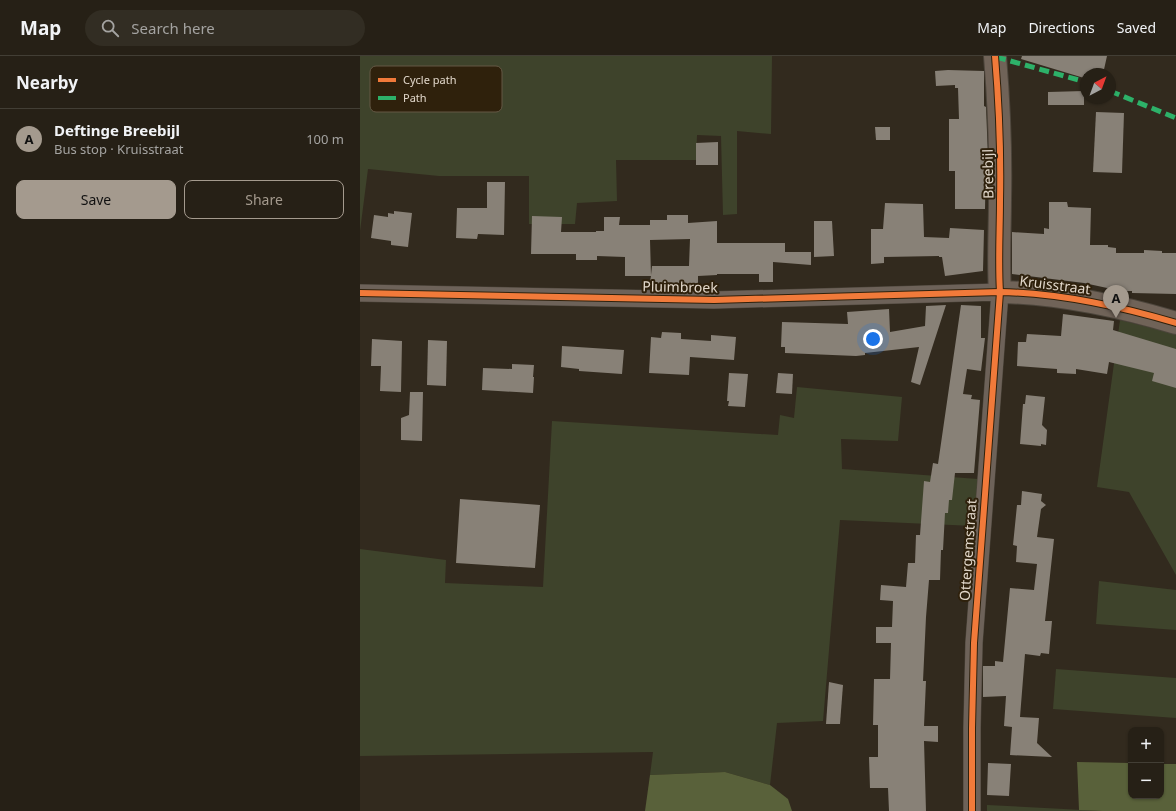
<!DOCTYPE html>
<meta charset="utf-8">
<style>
:root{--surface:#262016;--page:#322d23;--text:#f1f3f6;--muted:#a4a3a1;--line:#423e35;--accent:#a49a8e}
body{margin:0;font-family:"Noto Sans",sans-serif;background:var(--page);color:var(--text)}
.controls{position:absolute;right:12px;bottom:12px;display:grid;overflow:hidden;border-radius:8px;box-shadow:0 1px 3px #0004}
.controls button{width:36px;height:36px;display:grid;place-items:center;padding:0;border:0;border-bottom:1px solid var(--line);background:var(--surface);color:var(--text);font:20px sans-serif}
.compass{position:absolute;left:720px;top:12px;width:36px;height:36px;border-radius:50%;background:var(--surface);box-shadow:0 1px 3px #0004;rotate:41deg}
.you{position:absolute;left:513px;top:283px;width:14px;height:14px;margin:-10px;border:3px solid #fff;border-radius:50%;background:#1a73e8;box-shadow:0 0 0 6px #1a73e833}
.badge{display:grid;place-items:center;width:26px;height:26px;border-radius:50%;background:var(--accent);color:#111;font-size:13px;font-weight:700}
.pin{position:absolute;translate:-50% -33px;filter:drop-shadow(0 1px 2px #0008)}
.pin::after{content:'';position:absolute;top:21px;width:14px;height:12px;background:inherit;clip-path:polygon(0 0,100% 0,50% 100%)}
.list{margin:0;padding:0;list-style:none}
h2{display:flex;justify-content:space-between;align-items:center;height:52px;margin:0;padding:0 16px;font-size:17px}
h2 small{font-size:13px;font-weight:400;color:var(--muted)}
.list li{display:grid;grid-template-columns:26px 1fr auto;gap:12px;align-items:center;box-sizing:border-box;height:60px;padding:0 16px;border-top:1px solid var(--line)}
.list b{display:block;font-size:15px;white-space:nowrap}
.list p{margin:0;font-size:13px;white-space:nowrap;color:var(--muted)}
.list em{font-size:13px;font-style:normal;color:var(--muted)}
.actions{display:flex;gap:8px;padding:12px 16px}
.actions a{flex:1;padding:9px 0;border:1px solid var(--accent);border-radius:8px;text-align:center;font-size:14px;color:var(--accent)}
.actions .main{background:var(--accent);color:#111}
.icon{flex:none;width:22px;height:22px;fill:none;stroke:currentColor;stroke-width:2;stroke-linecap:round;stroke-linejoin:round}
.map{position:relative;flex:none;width:816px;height:755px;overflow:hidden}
header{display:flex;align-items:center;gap:24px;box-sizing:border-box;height:56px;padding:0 20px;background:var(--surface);border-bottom:1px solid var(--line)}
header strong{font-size:19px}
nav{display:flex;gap:22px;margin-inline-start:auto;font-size:14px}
.search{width:280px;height:36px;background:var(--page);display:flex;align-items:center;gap:10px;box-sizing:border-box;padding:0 14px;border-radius:22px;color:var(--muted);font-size:15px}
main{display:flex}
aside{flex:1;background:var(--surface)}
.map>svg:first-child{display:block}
.green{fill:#3e432b}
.forest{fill:#59613a}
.building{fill:#888177;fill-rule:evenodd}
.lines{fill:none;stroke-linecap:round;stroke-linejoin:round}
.street-casing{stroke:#4c453b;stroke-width:18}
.secondary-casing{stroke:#4c453b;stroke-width:24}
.street{stroke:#6d6259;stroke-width:17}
.secondary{stroke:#706358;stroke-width:22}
.quiet{stroke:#2db169;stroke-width:5;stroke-dasharray:10 5;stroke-linecap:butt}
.cycleway-casing{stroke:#2f210c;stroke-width:8}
.cycleway{stroke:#f17a3a;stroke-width:6}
.labels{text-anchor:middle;stroke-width:4;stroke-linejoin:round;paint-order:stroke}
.street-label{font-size:14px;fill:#e1d7ca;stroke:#2f210c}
.key{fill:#2f210c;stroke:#645845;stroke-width:1}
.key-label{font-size:11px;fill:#e1d7ca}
</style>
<header>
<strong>Map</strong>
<div class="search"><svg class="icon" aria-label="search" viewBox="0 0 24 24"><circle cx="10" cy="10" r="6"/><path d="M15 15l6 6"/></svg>Search here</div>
<nav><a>Map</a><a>Directions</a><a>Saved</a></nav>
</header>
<main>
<aside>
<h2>Nearby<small></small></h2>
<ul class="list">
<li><span class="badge">A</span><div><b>Deftinge Breebijl</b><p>Bus stop · Kruisstraat</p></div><em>100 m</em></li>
</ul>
<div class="actions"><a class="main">Save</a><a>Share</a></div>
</aside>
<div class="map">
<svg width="816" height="755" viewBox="0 0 816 755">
<rect width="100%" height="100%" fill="#322a1e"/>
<g class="green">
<path d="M0,0H412L411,78L377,75V158L363,159L361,80L337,79L336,104H256L257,145L217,147L215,168H169V120H79L8,113L0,175Z"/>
<path d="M760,264L816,278V519L769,436L737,431Z"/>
<path d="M437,331L542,341L538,385L481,383L482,413L618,423L614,470L480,464L463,665L417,667L410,729L365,716L290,719L293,696L0,700V493L86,504L85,527L183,531L192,365L418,379L420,359L434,362Z"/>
<path d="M739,525L816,534V574L736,568Z"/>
<path d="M696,613L816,622V662L693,653Z"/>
<path d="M627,749L742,755H627Z"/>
</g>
<g class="forest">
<path d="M717,706L771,707V740H801V708H816V755H742L719,754Z"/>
<path d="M365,716L410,729L428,743L432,755H285L290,719Z"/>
</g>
<g class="building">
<path d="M662,0H747L743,18H724V22L661,3Z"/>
<path d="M588,14L624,15V50L626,51L628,101H626L625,153H595V115H589V63H599L598,32H595V29L576,30L575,15Z"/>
<path d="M724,35V49H688V36Z"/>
<path d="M736,56L764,57L762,117L733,116Z"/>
<path d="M515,71H530V84H516Z"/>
<path d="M358,86V109H336V87Z"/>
<path d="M127,126H145L144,179L118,178L117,183L96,182L97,152H127Z"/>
<path d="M689,146H707L708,151L731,152L730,189H748V191L756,192V197H784V194L802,195V197H816V238L772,237V235H761L724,227L652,218V176L684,178V172L689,173Z"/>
<path d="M525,147L563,148L564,181L589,182L590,172L624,174L623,215L585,220L582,201H579V200L524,201V207L511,208V173H523Z"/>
<path d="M34,155L52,157L48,191L31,189V185L11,182L14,159L28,161V157L34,158Z"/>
<path d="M307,159H328V167L357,165V187H425V196H451V209L413,206V226H399V218H357V219L338,220V231H300L289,230L291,220H265V201L237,200V204H216V198H171L172,160L202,161L201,176H236V175H244V161H260L259,169H290V164H307ZM330,183L329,210H292L291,219L290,184Z"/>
<path d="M454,165H472L474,200L454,201Z"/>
<path d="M586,249L560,329L551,326L559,291L505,297V299L496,300L425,297V291H421L422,266L488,268L487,256L529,253L530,276L565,270L566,250Z"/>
<path d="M601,249L621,250V282H625L621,315L607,313L603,338L612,339L611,343L620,344L614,417H595L592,444H589L588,457H585L583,494H581L580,524H569L566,561L563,625H566L564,670H578V686L564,685L566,755H529L528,732H510L509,701H518V669H513L514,623H530L531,587H516V571H532L533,545L520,544L521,529L546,531L548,507H555L556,479H560L564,425L570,426L573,407L578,408Z"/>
<path d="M703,258L754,265L753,274L816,293V332L792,325L794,317L749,306L747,318L716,313V318L697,317V313L657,310L658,286H666L667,278L701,280Z"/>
<path d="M302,276L321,277V283L351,285V279L376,281L374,304L330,301L329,319L289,317L291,281L301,282Z"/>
<path d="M12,283L42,285L41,336L20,335L21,310H11Z"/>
<path d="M68,284L87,285L86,330L67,329Z"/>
<path d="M202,290L264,294L262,318L219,315V313L201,311Z"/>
<path d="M152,308L174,309L173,321H174L173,337L122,334L123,312L152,313Z"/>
<path d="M369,317L388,318L385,351L368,350L369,345H367Z"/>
<path d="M418,317L433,318L432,338L416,337Z"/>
<path d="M50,336H63L62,385L41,384V362L49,359Z"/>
<path d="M666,339L685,341L682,369L687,374L686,389L681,388V390L660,388L663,348H665Z"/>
<path d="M662,435L682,438L681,445L686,449L681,453L677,481L694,483L685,565H692L689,598L681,597L680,600L665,598L660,661L679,662L677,687L692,701L650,699L652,671L644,670L646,640L623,641V610H635V605L643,606L650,532L674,534L677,508L656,506L657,490L653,489L657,449H661Z"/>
<path d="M100,443L180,449L175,512L96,507Z"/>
<path d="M469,626L483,629L480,668H466Z"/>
<path d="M628,707L651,708L649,740L627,739Z"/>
</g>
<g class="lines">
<defs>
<path id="street" d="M0,237L354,244L640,236L614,587L612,672V755"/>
<path id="secondary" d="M635,0C639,48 641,96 640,144C640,174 638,205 640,236C700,237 759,250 816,267"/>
</defs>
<use href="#street" class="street-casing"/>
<use href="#secondary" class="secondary-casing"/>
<use href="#street" class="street"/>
<use href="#secondary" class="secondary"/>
<g class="quiet">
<path d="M636,1L726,26"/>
<path d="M750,35L816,62"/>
</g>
<defs>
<g id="cycleway">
<path d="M0,237L354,244L640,236C700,237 759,250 816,267"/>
<path d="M612,755V672L614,587L640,236C638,205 640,174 640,144C641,96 639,48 635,0"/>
</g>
</defs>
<use href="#cycleway" class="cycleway-casing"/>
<use href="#cycleway" class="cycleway"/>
</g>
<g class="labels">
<g class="street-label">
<text transform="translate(628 118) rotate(-91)" y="5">Breebijl</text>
<text transform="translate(695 229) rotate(7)" y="5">Kruisstraat</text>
<text transform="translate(320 231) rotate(1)" y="5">Pluimbroek</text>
<text transform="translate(608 494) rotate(-86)" y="5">Ottergemstraat</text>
</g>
</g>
<rect x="10" y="10" width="132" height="46" rx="6" class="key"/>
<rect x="18" y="22" width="18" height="4" fill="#f17a3a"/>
<rect x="18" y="40" width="18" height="4" fill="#2db169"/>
<g class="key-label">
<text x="43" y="28">Cycle path</text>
<text x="43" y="46">Path</text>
</g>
</svg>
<div class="controls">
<button>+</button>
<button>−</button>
</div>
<svg class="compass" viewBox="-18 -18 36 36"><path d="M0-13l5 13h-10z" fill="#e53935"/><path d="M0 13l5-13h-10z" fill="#a4a3a1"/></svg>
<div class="you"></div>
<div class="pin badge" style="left:756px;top:262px">A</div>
</div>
</main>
